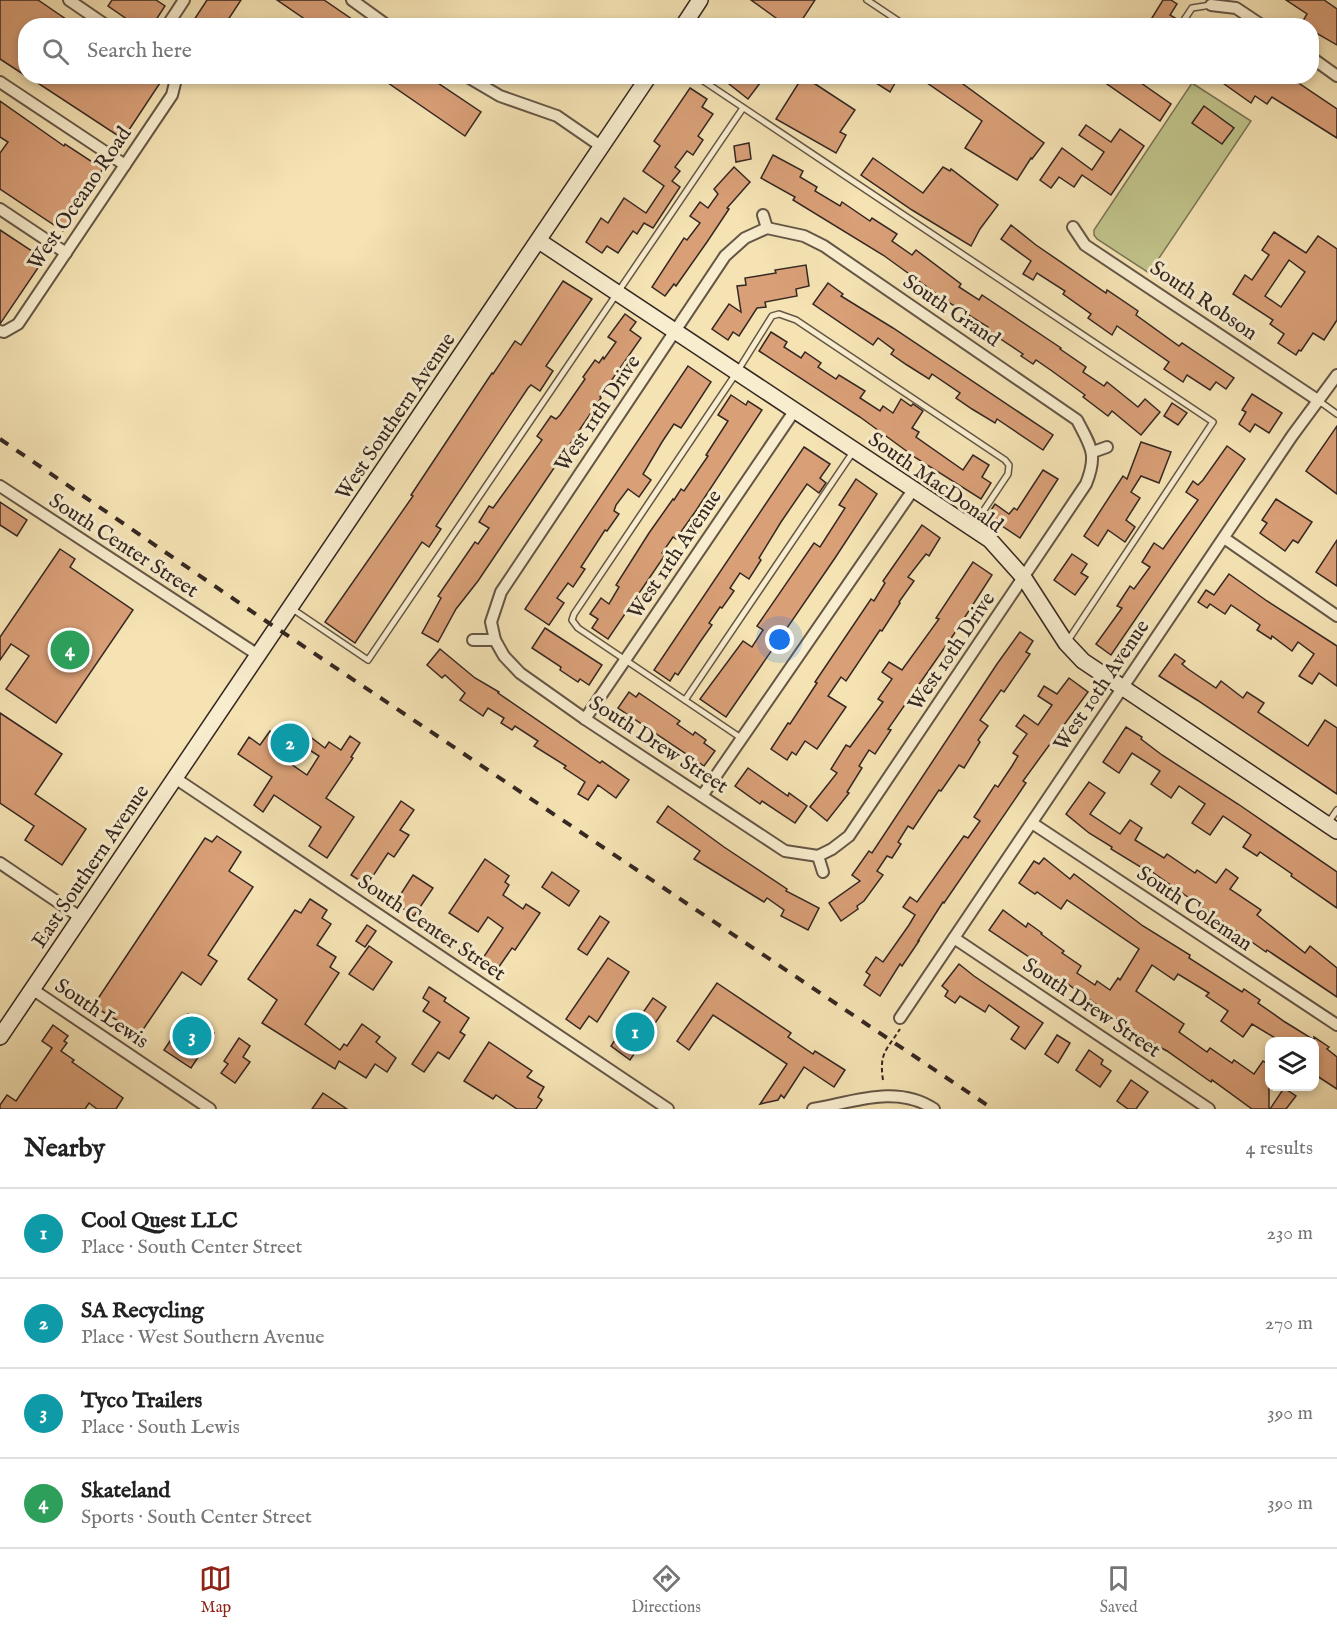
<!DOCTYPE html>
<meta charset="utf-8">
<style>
:root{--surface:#fff;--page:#f2f2f2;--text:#222;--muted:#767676;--line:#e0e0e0;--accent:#8f2418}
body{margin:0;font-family:"IM FELL English",serif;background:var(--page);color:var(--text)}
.controls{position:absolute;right:18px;bottom:18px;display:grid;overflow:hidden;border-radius:12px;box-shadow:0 3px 9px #0003}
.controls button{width:54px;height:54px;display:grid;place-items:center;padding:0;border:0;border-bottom:2px solid var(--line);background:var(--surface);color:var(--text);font:30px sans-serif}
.you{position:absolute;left:780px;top:640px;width:21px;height:21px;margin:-15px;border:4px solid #fff;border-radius:50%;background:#1a73e8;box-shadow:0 0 0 9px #1a73e833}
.badge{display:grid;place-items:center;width:39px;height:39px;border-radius:50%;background:var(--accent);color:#fff;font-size:20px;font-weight:700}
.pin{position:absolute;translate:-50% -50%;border:3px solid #fff;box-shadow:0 2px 6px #0006}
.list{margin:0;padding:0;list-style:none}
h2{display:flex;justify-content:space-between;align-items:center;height:78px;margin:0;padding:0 24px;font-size:26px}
h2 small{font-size:20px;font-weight:400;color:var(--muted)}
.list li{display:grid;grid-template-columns:39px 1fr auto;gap:18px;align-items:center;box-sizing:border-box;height:90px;padding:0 24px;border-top:2px solid var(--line)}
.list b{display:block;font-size:22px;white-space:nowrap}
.list p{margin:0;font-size:20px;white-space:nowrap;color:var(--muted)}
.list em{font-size:20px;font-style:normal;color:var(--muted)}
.icon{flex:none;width:33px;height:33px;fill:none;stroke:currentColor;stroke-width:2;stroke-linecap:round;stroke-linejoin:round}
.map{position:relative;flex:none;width:1337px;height:1109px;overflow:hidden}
.search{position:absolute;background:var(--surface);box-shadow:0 3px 9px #0003;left:18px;right:18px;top:18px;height:66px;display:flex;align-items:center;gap:15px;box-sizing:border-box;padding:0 21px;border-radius:24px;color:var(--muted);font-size:22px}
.sheet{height:438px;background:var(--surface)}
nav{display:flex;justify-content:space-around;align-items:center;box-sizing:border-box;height:84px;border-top:2px solid var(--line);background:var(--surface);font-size:16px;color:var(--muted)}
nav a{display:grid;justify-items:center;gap:3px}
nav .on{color:var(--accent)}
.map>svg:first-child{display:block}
.green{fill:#c0c38a;stroke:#7a7556;stroke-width:1.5}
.building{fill:#d99f77;stroke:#352722;stroke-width:1.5;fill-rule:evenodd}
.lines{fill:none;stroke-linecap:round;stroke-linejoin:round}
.lane-casing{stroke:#655646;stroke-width:8}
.street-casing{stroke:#655646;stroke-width:14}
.secondary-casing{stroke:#352722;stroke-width:18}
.path{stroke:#352722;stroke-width:2;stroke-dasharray:4.5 3;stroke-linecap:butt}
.lane{stroke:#f8edce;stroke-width:5}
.street{stroke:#f8edce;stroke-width:10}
.secondary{stroke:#f8edce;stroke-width:15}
.rail{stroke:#352722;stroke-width:4;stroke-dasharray:10 10;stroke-linecap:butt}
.labels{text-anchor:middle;stroke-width:6;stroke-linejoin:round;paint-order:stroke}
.street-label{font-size:21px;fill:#352722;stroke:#f8edce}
</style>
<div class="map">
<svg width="1337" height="1109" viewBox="0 0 1337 1109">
<rect width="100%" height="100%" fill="#f5e3b4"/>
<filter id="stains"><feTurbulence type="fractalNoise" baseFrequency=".00333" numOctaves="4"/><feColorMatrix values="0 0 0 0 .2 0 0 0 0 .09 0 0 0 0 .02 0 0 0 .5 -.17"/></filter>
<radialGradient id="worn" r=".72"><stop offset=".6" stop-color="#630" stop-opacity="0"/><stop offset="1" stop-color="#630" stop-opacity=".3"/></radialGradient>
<path class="green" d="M1192,83L1251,121L1149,273L1097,239L1094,235V230Z"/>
<g class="building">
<path d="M0,0H38L76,26H26V76L0,59Z"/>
<path d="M112,0H156L165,6L152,26H137L108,6Z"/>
<path d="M207,0H241L224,26H190Z"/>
<path d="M277,0H324L362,26H302L306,20Z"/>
<path d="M751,0H815L798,26H787Z"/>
<path d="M1163,0H1171L1177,4L1170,15L1175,18L1170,26H1147Z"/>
<path d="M1286,0H1324L1337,9V45L1311,30V26H1300L1307,14Z"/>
<path d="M27,76H151L160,83L123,139Z"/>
<path d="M378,76H438L435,81L481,112L465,136Z"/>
<path d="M719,76H752L760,83L748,99Z"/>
<path d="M803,76L855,110L840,132L846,135L836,153L776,119Z"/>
<path d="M865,76H899L890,92Z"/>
<path d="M917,76H952L1044,143L1032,159L1031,158L1017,180L965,148L982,121Z"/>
<path d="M1112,76H1131L1171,104L1160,121L1107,84Z"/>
<path d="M1213,76H1288L1337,109V138L1272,97L1267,104L1255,96L1251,103Z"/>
<path d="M690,88L707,99L702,107L713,114L698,136L703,140L693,155L687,151L675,167L680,171L672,181L680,187L653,228L644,223L637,234L633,231L618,253L607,246L602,253L586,242L601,218L608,223L624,198L646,213L664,186L643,171L660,146L654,141Z"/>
<path d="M0,101L64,146L65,144L103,169L63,231L0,189V153L8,142L0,137Z"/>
<path d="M1204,106L1234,128L1222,144L1192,123Z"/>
<path d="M1086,125L1111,142L1120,129L1144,146L1111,195L1082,175L1074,187L1059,177L1051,188L1040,180L1062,148L1092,170L1104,152L1079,135Z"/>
<path d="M749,143L751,159L736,162L734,146Z"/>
<path d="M773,155L803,171L800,177L817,187L815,191L840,206L842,202L870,221L872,218L897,234L892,241L912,255L916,250L961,284L959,287L979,300L982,295L1061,348L1060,349L1086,367L1083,372L1104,386L1107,382L1138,407L1145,399L1160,412L1141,435L1112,411L1108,416L1083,397L1085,395L1052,371L1036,360L1033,364L1021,356L1023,354L987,330L988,327L948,302L883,255L793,200L795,197L761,178Z"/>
<path d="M873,158L923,193L943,167L950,171L951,169L998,205L980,229L971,246L912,210L861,175Z"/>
<path d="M734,167L750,182L727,208L729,209L707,242L676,286L674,284L665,296L652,287L684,238L687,240L700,223L690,216L700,202L708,208L718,194L714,189Z"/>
<path d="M1011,225L1036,245L1106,293L1107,290L1138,311L1136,315L1179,346L1182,343L1234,378L1226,389L1216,382L1210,390L1187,375L1183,382L1164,369L1169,362L1117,326L1112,335L1088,318L1091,314L1063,294L1065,291L1037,273L1033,280L1023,274L1031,261L1001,239Z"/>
<path d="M0,230L44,259L0,324Z"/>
<path d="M1274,232L1306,253L1318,236L1337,249V320L1324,340L1313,333L1301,351L1299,350L1296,355L1278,343L1284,334L1270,324L1273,320L1233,294L1245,275L1252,280L1269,255L1262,250ZM1289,260L1305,272L1281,307L1265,296Z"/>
<path d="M806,265L809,286L796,289L797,296L765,302L766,307L757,308L739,336L733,332L728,340L712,329L729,304L741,312L737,286L746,285L745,278L776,273L775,270Z"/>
<path d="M563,281L592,299L546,366L553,371L540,391L531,385L528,388L436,526L441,529L429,547L422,542L355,643L325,622L413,496L411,495L492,373L493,374L515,341L521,345Z"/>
<path d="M828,283L843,294L841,296L893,328L1053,435L1043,450L997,419L995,423L972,409L956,398L960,393L932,374L929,379L907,365L891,354L894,350L878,338L873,345L813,304Z"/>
<path d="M625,314L636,322L630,330L641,338L600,397L601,398L478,581L456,609L438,642L422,633L441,598L438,596L475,542L478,544L489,528L479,522L489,506L493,508L542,440L537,436L551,416L556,419L560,415L585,379L583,377L595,360L599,363L603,357L604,359L616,342L608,337Z"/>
<path d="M771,332L787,342L784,347L801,358L805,352L821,363L818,367L836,379L839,375L865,391L860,398L880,411L883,406L893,413L901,399L911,406L913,404L923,411L912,428L919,432L916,437L963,470L973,455L989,465L982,477L991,483L981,499L916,458L860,417L759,351Z"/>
<path d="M688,366L711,382L681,428L674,424L662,442L643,474L651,480L639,497L628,489L616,505L614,511L619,514L607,531L605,530L581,567L585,569L573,587L568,583L557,598L564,603L549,625L525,609Z"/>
<path d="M1252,394L1282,413L1269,433L1255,424L1250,432L1239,424L1246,412L1242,410Z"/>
<path d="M731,395L746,405L748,401L762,410L695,512L676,539L673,537L662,553L665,555L608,639L592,628L598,619L590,614L601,598L609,604L619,587L616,585L649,533L673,499L674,500L681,489L684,491L708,456L706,455L728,421L718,415Z"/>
<path d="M1172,403L1187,413L1178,425L1164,416Z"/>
<path d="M1337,426V494L1306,471Z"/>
<path d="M1141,442L1171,452L1159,483L1141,476L1131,492L1140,498L1126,520L1135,527L1125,542L1108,530L1098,546L1084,536L1123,476L1127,479Z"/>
<path d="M1227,446L1245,459L1111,655L1096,644L1122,608L1117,606L1130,586L1134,589L1150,567L1142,562L1154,543L1163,549L1198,500L1186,492L1193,481L1198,485L1203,480Z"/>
<path d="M804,447L830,464L820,478L826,483L819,493L807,484L781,522L759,558L761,560L749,579L740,573L730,588L734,591L722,608L720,607L709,623L712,625L700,642L678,675L675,673L670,681L654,670Z"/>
<path d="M1043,470L1058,479L1020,538L987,516L995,504L1009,514L1014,508L1017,510Z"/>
<path d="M856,479L877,494L835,558L726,717L700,699L743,641L752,647L763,630L757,626L814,543L820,547L845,508L839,505Z"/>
<path d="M1276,499L1312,522L1298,543L1293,540L1285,551L1260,533L1267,523L1262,520Z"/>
<path d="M0,502L27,520L17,536L0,525Z"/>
<path d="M922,525L940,538L929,556L926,554L908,577L914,581L899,602L900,603L882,631L880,630L846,681L841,677L828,696L846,707L817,749L805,741L796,755L792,752L787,760L771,749L788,723L790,724L817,683L815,682L871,599L874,601L885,583L883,581Z"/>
<path d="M1337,540V586L1316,572Z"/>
<path d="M60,549L75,559L70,567L133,610L56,723L6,689L29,656L11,644L0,660V637Z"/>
<path d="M1072,554L1087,564L1081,573L1088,577L1075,595L1054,580Z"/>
<path d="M973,562L992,575L954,634L888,729L891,730L875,754L869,750L859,766L862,768L847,792L849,793L827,821L810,807L837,773L831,769L846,745L850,747L883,702L878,699L892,679L882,672L889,662L902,670L939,619L936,618Z"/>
<path d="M1229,574L1267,601L1337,646V686L1319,673L1312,684L1299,676L1314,654L1298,642L1292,651L1272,636L1271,639L1257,630L1260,625L1231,605L1225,614L1210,604L1207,608L1198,602L1206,590L1214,595Z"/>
<path d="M545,628L602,665L589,685L580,679L578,682L560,670L561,667L532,648Z"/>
<path d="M1020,632L1033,641L1026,652L1030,654L1004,692L1001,690L980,720L988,726L978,740L980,742L964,768L959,765L941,791L939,790L913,829L908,826L898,842L901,844L892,858L887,856L877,871L883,875L864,901L857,906L858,909L841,921L829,903L860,881L852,875L869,851L872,853L997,664Z"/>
<path d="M440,649L475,678L499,692L498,693L600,763L602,761L629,780L616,798L598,785L588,800L578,794L585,782L564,768L566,766L534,746L538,741L515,726L512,730L501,723L504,718L488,708L483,716L460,700L465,693L445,675L442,678L427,665Z"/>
<path d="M1175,654L1185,661L1182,664L1188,669L1216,688L1221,681L1243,698L1247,692L1264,703L1258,712L1308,746L1325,720L1337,728V794L1197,700L1159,676Z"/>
<path d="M1069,678L1088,692L1023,781L1026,783L944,903L943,902L918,941H919L902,966L900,964L880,996L864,985L870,975L866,972L876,957L883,962L909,925L915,915L903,907L910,897L917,902L964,836L968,838L980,821L974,817L995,785L998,787L1012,766L1018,756L1013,753L1027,734L1016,726L1024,715L1038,725L1052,705L1038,696L1044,686L1057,694Z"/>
<path d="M629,692L636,697L639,693L680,721L677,724L693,735L695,732L706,740L704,743L715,751L704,766L618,708Z"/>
<path d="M0,713L62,754L35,794L86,829L62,865L25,840L34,826L0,803Z"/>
<path d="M296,726L325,748L329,742L341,750L350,736L360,743L351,757L353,758L326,798L354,817L327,858L309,846L321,827L274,795L263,812L254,805L272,777L238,754L249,737L260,745L270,731L287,741ZM300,744L319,756L307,775L288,762Z"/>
<path d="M1126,727L1142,737L1141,739L1162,755L1238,804L1337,872V908L1291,876L1292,874L1260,852L1257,856L1243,847L1251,835L1223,816L1210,835L1192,823L1205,804L1179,786L1171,798L1151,784L1160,771L1132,753L1119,773L1103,762Z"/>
<path d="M748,768L788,796L789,793L807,806L795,823L762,801L760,804L735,786Z"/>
<path d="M1089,782L1105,793L1090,814L1120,834L1130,820L1142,828L1135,840L1164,858L1167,854L1195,873L1197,870L1216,883L1226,869L1238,878L1230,889L1261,910L1257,915L1305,953L1310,946L1337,968V997L1267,950L1266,952L1148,869L1147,871L1111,849L1112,847L1089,833L1066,814Z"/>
<path d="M401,801L414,810L400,830L409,835L394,857L388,853L367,885L351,875Z"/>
<path d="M668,806L724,847L787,889L786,891L819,908L808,930L781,916L784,910L767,898L764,902L694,859L700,851L657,822Z"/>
<path d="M217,836L241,852L229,871L253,887L208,955L217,961L201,985L182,972L140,1034L93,1006L205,838L212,842Z"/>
<path d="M1044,858L1070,879L1074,874L1143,926L1190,955L1189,958L1242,992L1244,989L1260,1000L1258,1003L1285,1022L1314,1040V1037L1329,1047L1327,1049L1337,1057V1089L1314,1074V1041H1280L1252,1024L1243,1037L1221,1021L1228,1011L1206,996L1209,993L1178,974L1174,980L1152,965L1136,991L1184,1024L1179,1032L1207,1052L1210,1048L1232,1063L1234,1060L1254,1074L1263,1061L1269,1065V1109H1252L1212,1080L1211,1082L1167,1051L1145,1039L1069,985L1048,974L1027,959L1029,957L989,930L1003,910L1026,927L1028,923L1042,933L1041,934L1064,951L1062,953L1081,966L1077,973L1095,985L1097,981L1110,990L1118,978L1120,980L1139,949L1067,900L1061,909L1037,892L1035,894L1019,883L1034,861L1039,864Z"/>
<path d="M485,859L509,876L505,882L509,885L503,895L523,909L526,904L540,913L515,950L512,948L496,971L481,961L503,928L488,917L478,932L449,913Z"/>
<path d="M552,872L579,891L569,906L542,887Z"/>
<path d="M413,875L433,888L414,916L395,903Z"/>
<path d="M310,899L327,910L322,918L331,924L317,945L336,957L330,967L339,973L305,1024L340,1050L344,1044L347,1046L362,1024L380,1037L376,1042L396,1058L387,1072L375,1064L366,1078L339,1061L335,1069L262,1023L277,1000L248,979L295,910L301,913Z"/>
<path d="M600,916L609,922L587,955L578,949Z"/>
<path d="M367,925L376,931L365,947L356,941Z"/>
<path d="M369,946L392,962L373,990L349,974Z"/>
<path d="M608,958L629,972L597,1022L589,1016L580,1029L566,1019Z"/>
<path d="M959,964L974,976L1043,1023L1025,1049L1011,1039L1019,1027L989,1005L985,1012L960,996L955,1003L945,996L948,991L942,986Z"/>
<path d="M717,983L791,1033L788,1037L813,1054L815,1051L845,1070L834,1087L804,1067L784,1098L781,1095L778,1100L760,1104L787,1064L713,1015L689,1050L677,1041Z"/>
<path d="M429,987L446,998L444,1001L469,1018L460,1032L465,1035L449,1059L438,1052L424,1072L412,1064L440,1022L423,1011L429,1002L423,998Z"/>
<path d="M653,998L666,1007L630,1060L611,1046L633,1013L640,1017Z"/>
<path d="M188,1014L214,1033L191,1068L164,1050Z"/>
<path d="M53,1025L68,1036L64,1041L67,1043L61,1051L74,1060L72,1062L123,1098L116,1109H97L89,1103L85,1109H0V1105L7,1095L16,1101L52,1048L42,1041Z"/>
<path d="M1057,1035L1070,1043L1058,1063L1045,1054Z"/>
<path d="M239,1038L250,1046L243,1057L250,1062L235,1083L221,1073L228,1064L224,1061Z"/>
<path d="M489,1042L532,1071L527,1077L544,1087L538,1097L542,1100L536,1109H517L496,1095L493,1099L464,1081Z"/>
<path d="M1089,1050L1103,1060L1101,1064L1111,1071L1100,1087L1076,1070Z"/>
<path d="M1131,1080L1148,1092L1136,1109H1128L1117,1101Z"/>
<path d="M1284,1088L1296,1096L1286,1109H1270Z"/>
<path d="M323,1093L347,1109H312Z"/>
</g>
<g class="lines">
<defs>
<g id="lane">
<path d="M867,0L906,26"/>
<path d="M1180,26L1192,8L1211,5"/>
<path d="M696,76L1213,422L1067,642"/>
<path d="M984,76L986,78"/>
<path d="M1319,401L1337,414"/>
<path d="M291,608L368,660L743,108"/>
<path d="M685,700L853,452"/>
<path d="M741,738L578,628L572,620L574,614L737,372L772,316L779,314L796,320L1005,460L1009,465L1008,474L972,528"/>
<path d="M1328,823L1337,810"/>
</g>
<g id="street">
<path d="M69,0L107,26"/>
<path d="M352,0L388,26"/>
<path d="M1211,5L1236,8L1263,26"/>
<path d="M167,26L184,0"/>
<path d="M1312,58L1337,76"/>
<path d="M466,76L500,96L557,116L602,147"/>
<path d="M0,82L125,165"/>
<path d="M0,209L66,253"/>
<path d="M763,215L767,228"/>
<path d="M1073,227L1085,245L1319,401"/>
<path d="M767,228L745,238L725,256L501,592L491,622L495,640L504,656L520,673L585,719L785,851L818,856"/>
<path d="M767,228L804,236L824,246L1077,420C1091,447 1098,454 1086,484L849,836L832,849L818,856"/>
<path d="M0,331L4,332L18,324L172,95L176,79L174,76"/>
<path d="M1093,452L1107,447"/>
<path d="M0,486L258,655"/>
<path d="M1224,538L1337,616"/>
<path d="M473,640H495"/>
<path d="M585,719L795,410"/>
<path d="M175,778L668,1109"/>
<path d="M702,796L913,490"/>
<path d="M1032,823L1337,1025"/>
<path d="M818,856L823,872"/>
<path d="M0,863L80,917"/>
<path d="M954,938L1209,1109"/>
<path d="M32,989L210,1109"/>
<path d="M900,1018L1292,436L1337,375"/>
<path d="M813,1109C853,1102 897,1084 934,1109"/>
</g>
<g id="secondary">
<path d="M683,26L700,0"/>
<path d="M539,241L990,540L1024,578L1066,643L1083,661L1337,831"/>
<path d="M0,1037L649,76"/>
</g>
</defs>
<use href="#lane" class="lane-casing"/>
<use href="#street" class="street-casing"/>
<use href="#secondary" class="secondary-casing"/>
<path class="path" d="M883,1080C879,1053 886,1051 900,1029"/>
<use href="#lane" class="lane"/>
<use href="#street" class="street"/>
<use href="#secondary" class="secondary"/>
<path class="rail" d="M0,439L257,615L993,1109"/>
</g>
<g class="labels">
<g class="street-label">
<text transform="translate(79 198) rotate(-56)" y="7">West Oceano Road</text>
<text transform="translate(1204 300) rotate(34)" y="7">South Robson</text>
<text transform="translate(952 310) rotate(34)" y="7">South Grand</text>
<text transform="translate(597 413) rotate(-56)" y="7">West 11th Drive</text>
<text transform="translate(395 416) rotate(-56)" y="7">West Southern Avenue</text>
<text transform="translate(936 482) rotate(35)" y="7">South MacDonald</text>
<text transform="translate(124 545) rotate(33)" y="7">South Center Street</text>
<text transform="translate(674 554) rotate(-56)" y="7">West 11th Avenue</text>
<text transform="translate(951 651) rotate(-56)" y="7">West 10th Drive</text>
<text transform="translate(1101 685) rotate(-56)" y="7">West 10th Avenue</text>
<text transform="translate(659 744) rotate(33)" y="7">South Drew Street</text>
<text transform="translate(90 866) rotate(-56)" y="7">East Southern Avenue</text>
<text transform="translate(1195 908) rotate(34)" y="7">South Coleman</text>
<text transform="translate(432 927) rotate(34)" y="7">South Center Street</text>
<text transform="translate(1092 1007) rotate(34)" y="7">South Drew Street</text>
<text transform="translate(102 1013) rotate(34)" y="7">South Lewis</text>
</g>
</g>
<rect width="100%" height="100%" filter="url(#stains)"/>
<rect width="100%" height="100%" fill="url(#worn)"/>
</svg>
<div class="controls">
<button><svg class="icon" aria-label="layers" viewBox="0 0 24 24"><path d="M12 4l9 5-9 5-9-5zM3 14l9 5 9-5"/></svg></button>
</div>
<div class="you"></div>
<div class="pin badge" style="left:635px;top:1032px;background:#0f9aa8">1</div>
<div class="pin badge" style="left:290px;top:743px;background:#0f9aa8">2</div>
<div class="pin badge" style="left:192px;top:1036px;background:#0f9aa8">3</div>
<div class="pin badge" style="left:70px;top:650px;background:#2e9e5b">4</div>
<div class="search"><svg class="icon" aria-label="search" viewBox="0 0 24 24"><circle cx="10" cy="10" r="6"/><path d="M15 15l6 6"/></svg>Search here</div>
</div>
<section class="sheet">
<h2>Nearby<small>4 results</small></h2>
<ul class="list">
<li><span class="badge" style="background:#0f9aa8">1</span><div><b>Cool Quest LLC</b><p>Place · South Center Street</p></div><em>230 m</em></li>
<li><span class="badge" style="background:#0f9aa8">2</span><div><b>SA Recycling</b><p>Place · West Southern Avenue</p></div><em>270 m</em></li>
<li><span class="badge" style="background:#0f9aa8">3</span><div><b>Tyco Trailers</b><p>Place · South Lewis</p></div><em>390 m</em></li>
<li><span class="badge" style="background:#2e9e5b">4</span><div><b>Skateland</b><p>Sports · South Center Street</p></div><em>390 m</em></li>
</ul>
</section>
<nav>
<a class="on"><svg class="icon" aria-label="map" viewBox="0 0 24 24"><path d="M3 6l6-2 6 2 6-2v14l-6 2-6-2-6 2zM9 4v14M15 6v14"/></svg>Map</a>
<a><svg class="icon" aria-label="directions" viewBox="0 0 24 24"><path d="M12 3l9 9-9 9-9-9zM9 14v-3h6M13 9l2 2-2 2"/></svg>Directions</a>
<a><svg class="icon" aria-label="saved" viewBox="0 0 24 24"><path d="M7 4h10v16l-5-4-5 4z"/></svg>Saved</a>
</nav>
